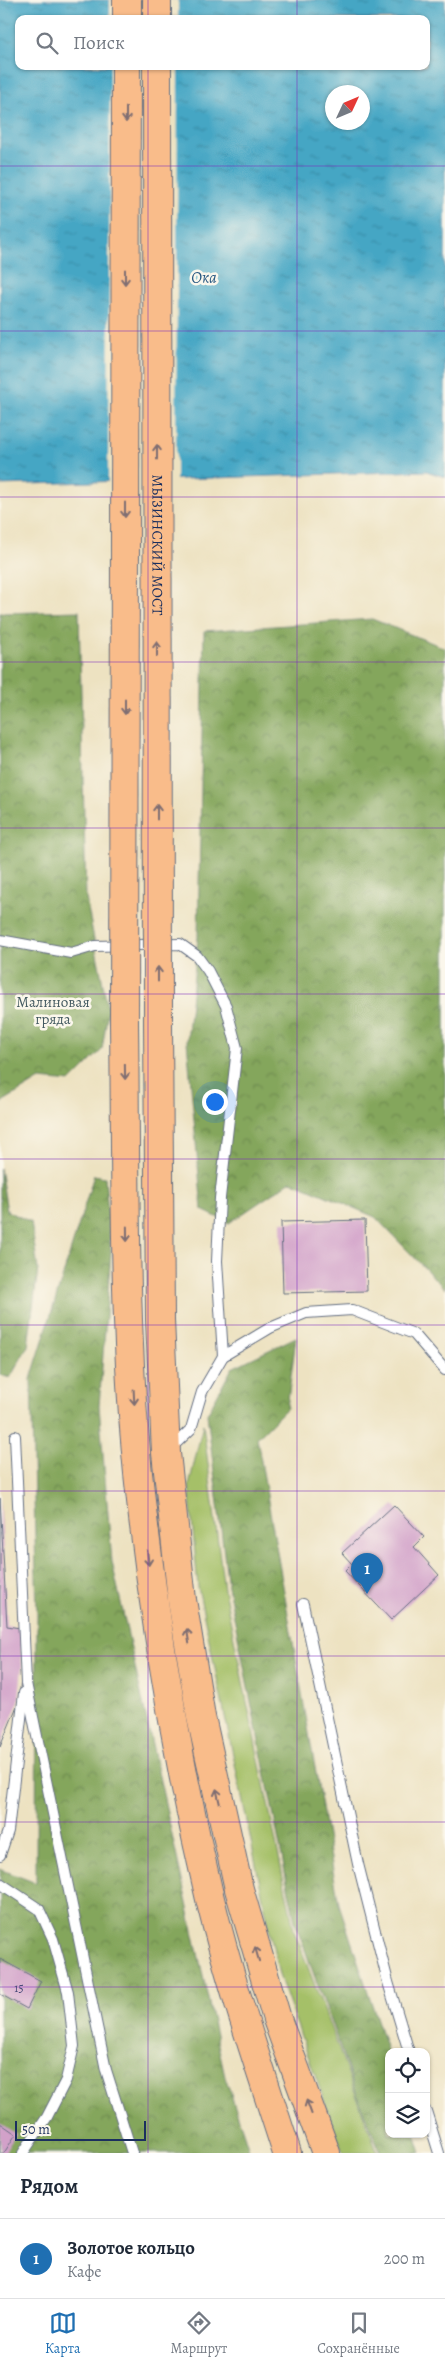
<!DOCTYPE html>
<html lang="ru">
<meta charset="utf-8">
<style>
:root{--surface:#fff;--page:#f2f2f3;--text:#1f2937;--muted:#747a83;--line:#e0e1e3;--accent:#1f6fb2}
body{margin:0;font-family:Alegreya,serif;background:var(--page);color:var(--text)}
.controls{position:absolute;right:15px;bottom:15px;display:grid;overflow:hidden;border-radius:10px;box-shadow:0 1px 4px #0004}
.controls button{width:45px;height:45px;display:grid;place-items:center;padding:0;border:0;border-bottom:1px solid var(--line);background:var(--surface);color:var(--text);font:25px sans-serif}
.compass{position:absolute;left:325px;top:85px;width:45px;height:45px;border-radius:50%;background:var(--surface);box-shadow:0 1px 4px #0004;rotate:46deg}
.scale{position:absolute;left:15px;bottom:12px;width:131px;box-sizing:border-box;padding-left:5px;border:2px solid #1b2f5e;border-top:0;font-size:14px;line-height:18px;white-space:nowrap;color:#1b2f5e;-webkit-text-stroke:4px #fbf7ec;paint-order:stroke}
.you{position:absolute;left:214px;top:1101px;width:18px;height:18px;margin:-12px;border:4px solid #fff;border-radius:50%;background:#1a73e8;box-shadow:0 0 0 8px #1a73e833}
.badge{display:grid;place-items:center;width:32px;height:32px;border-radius:50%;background:var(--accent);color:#fff;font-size:16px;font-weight:700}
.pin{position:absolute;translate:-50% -41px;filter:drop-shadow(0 1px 2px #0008)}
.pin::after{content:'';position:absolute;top:26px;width:18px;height:15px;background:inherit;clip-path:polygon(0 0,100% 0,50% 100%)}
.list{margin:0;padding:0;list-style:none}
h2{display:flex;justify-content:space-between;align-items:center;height:65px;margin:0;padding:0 20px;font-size:21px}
h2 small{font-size:16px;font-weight:400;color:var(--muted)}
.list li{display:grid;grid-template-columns:32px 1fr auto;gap:15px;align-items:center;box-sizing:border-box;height:80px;padding:0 20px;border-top:1px solid var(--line)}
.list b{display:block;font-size:19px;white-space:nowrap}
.list p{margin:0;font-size:16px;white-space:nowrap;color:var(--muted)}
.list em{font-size:16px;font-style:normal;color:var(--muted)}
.icon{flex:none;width:28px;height:28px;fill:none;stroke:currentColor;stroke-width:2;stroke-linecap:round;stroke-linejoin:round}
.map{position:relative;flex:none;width:445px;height:2153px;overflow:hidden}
.search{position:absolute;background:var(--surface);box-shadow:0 1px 4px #0004;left:15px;right:15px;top:15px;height:55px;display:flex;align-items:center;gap:12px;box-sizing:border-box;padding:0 18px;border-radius:10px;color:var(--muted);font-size:19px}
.sheet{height:145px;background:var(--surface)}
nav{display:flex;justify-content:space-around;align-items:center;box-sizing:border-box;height:70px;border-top:1px solid var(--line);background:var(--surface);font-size:14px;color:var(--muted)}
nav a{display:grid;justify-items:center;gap:2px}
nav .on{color:var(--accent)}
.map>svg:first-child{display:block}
.grass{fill:#a5c067;stroke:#607862}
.forest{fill:url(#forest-crowns);stroke:#506a5d}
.water{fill:url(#water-ripples);stroke:#306a91;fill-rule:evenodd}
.pier{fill:#ede2c1}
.building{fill:#d2a1c9}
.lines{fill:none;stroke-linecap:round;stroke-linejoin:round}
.lane-casing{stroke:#646e81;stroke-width:12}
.primary-casing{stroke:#646e81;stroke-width:30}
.lane{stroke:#fff;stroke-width:10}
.primary{stroke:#f9bc8a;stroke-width:28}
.primary-bridge-casing{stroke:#646e81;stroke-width:30;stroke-linecap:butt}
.primary-bridge{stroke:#f9bc8a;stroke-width:28}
.oneway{stroke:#7f6e72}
.grid{fill:none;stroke:#7b2cbf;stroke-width:1;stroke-opacity:0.55}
.labels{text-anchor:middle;stroke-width:5;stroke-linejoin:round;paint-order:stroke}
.number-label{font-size:12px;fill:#494c79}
.street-label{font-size:15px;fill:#1b2f5e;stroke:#fbf7ec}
.park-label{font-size:15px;fill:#445a61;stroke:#fbf7ec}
.water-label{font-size:16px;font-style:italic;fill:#295982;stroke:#fbf7ec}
</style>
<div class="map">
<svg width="445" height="2153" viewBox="0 0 445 2153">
<defs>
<pattern id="forest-crowns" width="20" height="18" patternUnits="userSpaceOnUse" patternTransform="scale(1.25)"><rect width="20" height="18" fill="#84a65c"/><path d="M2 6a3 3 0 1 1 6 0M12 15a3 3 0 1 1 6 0" fill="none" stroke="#6b884f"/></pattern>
<pattern id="water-ripples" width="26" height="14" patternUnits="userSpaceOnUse" patternTransform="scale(1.25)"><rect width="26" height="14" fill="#44a6c4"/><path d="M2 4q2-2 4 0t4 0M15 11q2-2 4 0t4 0" fill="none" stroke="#3888a2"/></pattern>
</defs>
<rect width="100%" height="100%" fill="#fbf7ec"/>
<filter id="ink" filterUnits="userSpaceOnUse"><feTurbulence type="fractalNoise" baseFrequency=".02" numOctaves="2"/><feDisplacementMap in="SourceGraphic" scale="10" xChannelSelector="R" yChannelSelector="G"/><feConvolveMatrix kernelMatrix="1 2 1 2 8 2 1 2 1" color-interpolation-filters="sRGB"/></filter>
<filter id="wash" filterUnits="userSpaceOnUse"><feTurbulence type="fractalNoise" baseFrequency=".0096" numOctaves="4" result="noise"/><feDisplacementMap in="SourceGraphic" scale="20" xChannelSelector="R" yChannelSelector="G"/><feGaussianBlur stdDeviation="1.12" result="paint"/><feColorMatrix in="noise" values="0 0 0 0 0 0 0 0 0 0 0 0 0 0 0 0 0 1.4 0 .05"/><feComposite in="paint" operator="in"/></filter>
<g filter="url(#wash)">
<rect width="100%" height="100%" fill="#ede2c1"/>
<path class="grass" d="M203,1424L224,1590L294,1930L378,2153H343L279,1975L198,1587L189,1486Z"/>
<g class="forest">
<path d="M79,611L86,898L108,1010L102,1050L70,1082L40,1079L2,1102L0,1112V613Z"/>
<path d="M372,619L445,648V1289L375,1217L291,1181L229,1223L202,1210L187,1041L198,937L204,631Z"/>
<path d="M0,1168L7,1211L31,1222L38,1269L28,1346L10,1378L0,1375Z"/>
<path d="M94,1175L105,1177L111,1252L99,1406L112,1562L225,2076L250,2153H0V1869L36,1883L37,1615L31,1379Z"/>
<path d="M296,1337L287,1408L257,1438L339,1904L389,2056V2134H415L421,2153H381L360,2103L295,1922L228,1587L207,1414L232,1368Z"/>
</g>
<path class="water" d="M0,0H445V477L426,471L0,485ZM19,19H426V66H19ZM332,92H362V122H332Z"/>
<g class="pier">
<rect x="110" y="0" width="68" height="19"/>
<path d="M110,66H178L176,482L108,484Z"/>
</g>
<g id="blocks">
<g class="building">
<path d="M365,1220L367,1291L283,1293L281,1222Z"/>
<path d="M0,1498L7,1626L20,1628L22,1665L19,1701L0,1747Z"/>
<path d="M394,1505L424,1537L414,1547L439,1575L391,1620L345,1571L352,1564L342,1553Z"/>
<path d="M0,1959L41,1981L27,2009L0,1994Z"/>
<path d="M0,2123L16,2134L4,2153H0Z"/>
</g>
</g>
</g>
<g filter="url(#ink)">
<use href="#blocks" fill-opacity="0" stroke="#646e81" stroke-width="1"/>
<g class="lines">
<defs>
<g id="lane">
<path d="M0,940L71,953L95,946L180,944L197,956L208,971L226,1006L237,1048L220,1198L217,1261L223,1356"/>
<path d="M15,1436L26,1683L106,2070L132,2153"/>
<path d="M169,1450L191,1429L202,1392L223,1356L270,1328L306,1313L352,1310L414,1334L445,1370"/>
<path d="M303,1604L358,1864L388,1982L409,2052"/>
<path d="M0,1855L8,1831L24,1693"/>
<path d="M0,1883L39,1909L53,1939L68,1992L74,2046L66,2080L47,2117L23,2153"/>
<path d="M426,2111L439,2153"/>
</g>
<g id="primary">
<path d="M157,0V19"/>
<path d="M127,19V0"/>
<path d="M124,1023C126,1172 123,1325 138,1473C153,1616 177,1759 210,1899C231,1985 260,2069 287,2153"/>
<path d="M158,1023L160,1320L166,1453L182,1600L201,1717L239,1889L277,2019L326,2153"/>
</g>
</defs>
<use href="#lane" class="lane-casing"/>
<use href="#primary" class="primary-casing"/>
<use href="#lane" class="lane"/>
<use href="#primary" class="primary"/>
<defs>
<g id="primary-bridge">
<path id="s1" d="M157,66L158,1023"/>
<path d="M124,1023L126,66"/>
</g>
</defs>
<use href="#primary-bridge" class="primary-bridge-casing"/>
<use href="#primary-bridge" class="primary-bridge"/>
</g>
<defs><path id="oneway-shaft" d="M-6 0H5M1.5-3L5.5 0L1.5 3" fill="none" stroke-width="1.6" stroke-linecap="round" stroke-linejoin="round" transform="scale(1.25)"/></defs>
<g class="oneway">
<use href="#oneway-shaft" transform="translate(126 115) rotate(90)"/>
<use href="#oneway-shaft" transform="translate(125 277) rotate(90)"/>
<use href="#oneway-shaft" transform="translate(157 452) rotate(-90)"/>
<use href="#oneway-shaft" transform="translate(125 510) rotate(90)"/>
<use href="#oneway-shaft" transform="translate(157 649) rotate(-90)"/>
<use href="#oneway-shaft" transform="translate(125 707) rotate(90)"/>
<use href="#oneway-shaft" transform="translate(157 812) rotate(-90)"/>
<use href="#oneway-shaft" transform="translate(158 974) rotate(-90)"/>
<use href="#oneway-shaft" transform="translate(125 1072) rotate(89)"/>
<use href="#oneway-shaft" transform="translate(127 1234) rotate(89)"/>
<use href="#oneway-shaft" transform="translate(134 1397) rotate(87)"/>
<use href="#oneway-shaft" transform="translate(148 1558) rotate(84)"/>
<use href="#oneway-shaft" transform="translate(188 1636) rotate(-99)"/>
<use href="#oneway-shaft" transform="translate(218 1796) rotate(-103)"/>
<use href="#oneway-shaft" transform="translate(257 1954) rotate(-106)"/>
<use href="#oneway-shaft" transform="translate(309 2107) rotate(-110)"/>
</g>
</g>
<path class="grid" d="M148,0V19M297,0V19M148,66V2153M297,66V2153M0,166H445M0,331H445M0,497H445M0,662H445M0,828H445M0,994H445M0,1159H445M0,1325H445M0,1491H445M0,1656H445M0,1822H445M0,1987H445"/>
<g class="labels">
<g class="number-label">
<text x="19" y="1992">15</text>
</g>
<g class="street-label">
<text dy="5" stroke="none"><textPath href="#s1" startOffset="479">МЫЗИНСКИЙ МОСТ</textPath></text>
</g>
<g class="park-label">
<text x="53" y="1007">Малиновая<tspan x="53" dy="17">гряда</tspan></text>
</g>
<g class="water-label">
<text x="204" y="283">Ока</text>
</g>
</g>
</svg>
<div class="controls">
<button><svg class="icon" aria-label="locate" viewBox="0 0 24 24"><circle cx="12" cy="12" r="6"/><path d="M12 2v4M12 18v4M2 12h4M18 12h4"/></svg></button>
<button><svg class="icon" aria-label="layers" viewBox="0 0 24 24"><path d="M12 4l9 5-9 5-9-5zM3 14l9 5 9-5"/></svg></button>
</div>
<svg class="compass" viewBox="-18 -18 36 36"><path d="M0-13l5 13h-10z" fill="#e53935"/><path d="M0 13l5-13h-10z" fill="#747a83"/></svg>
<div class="scale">50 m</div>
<div class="you"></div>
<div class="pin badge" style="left:367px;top:1594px">1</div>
<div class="search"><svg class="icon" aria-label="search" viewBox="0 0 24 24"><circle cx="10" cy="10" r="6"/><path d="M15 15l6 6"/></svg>Поиск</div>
</div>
<section class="sheet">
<h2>Рядом<small></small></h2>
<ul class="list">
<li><span class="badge">1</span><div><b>Золотое кольцо</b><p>Кафе</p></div><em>200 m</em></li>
</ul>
</section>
<nav>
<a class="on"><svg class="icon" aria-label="map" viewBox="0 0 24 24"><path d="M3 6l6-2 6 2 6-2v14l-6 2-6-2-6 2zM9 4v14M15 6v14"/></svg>Карта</a>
<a><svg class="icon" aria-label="directions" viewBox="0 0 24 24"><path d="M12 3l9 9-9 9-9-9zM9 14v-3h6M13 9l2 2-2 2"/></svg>Маршрут</a>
<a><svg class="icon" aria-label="saved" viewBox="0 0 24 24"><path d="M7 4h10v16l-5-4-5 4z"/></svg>Сохранённые</a>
</nav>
